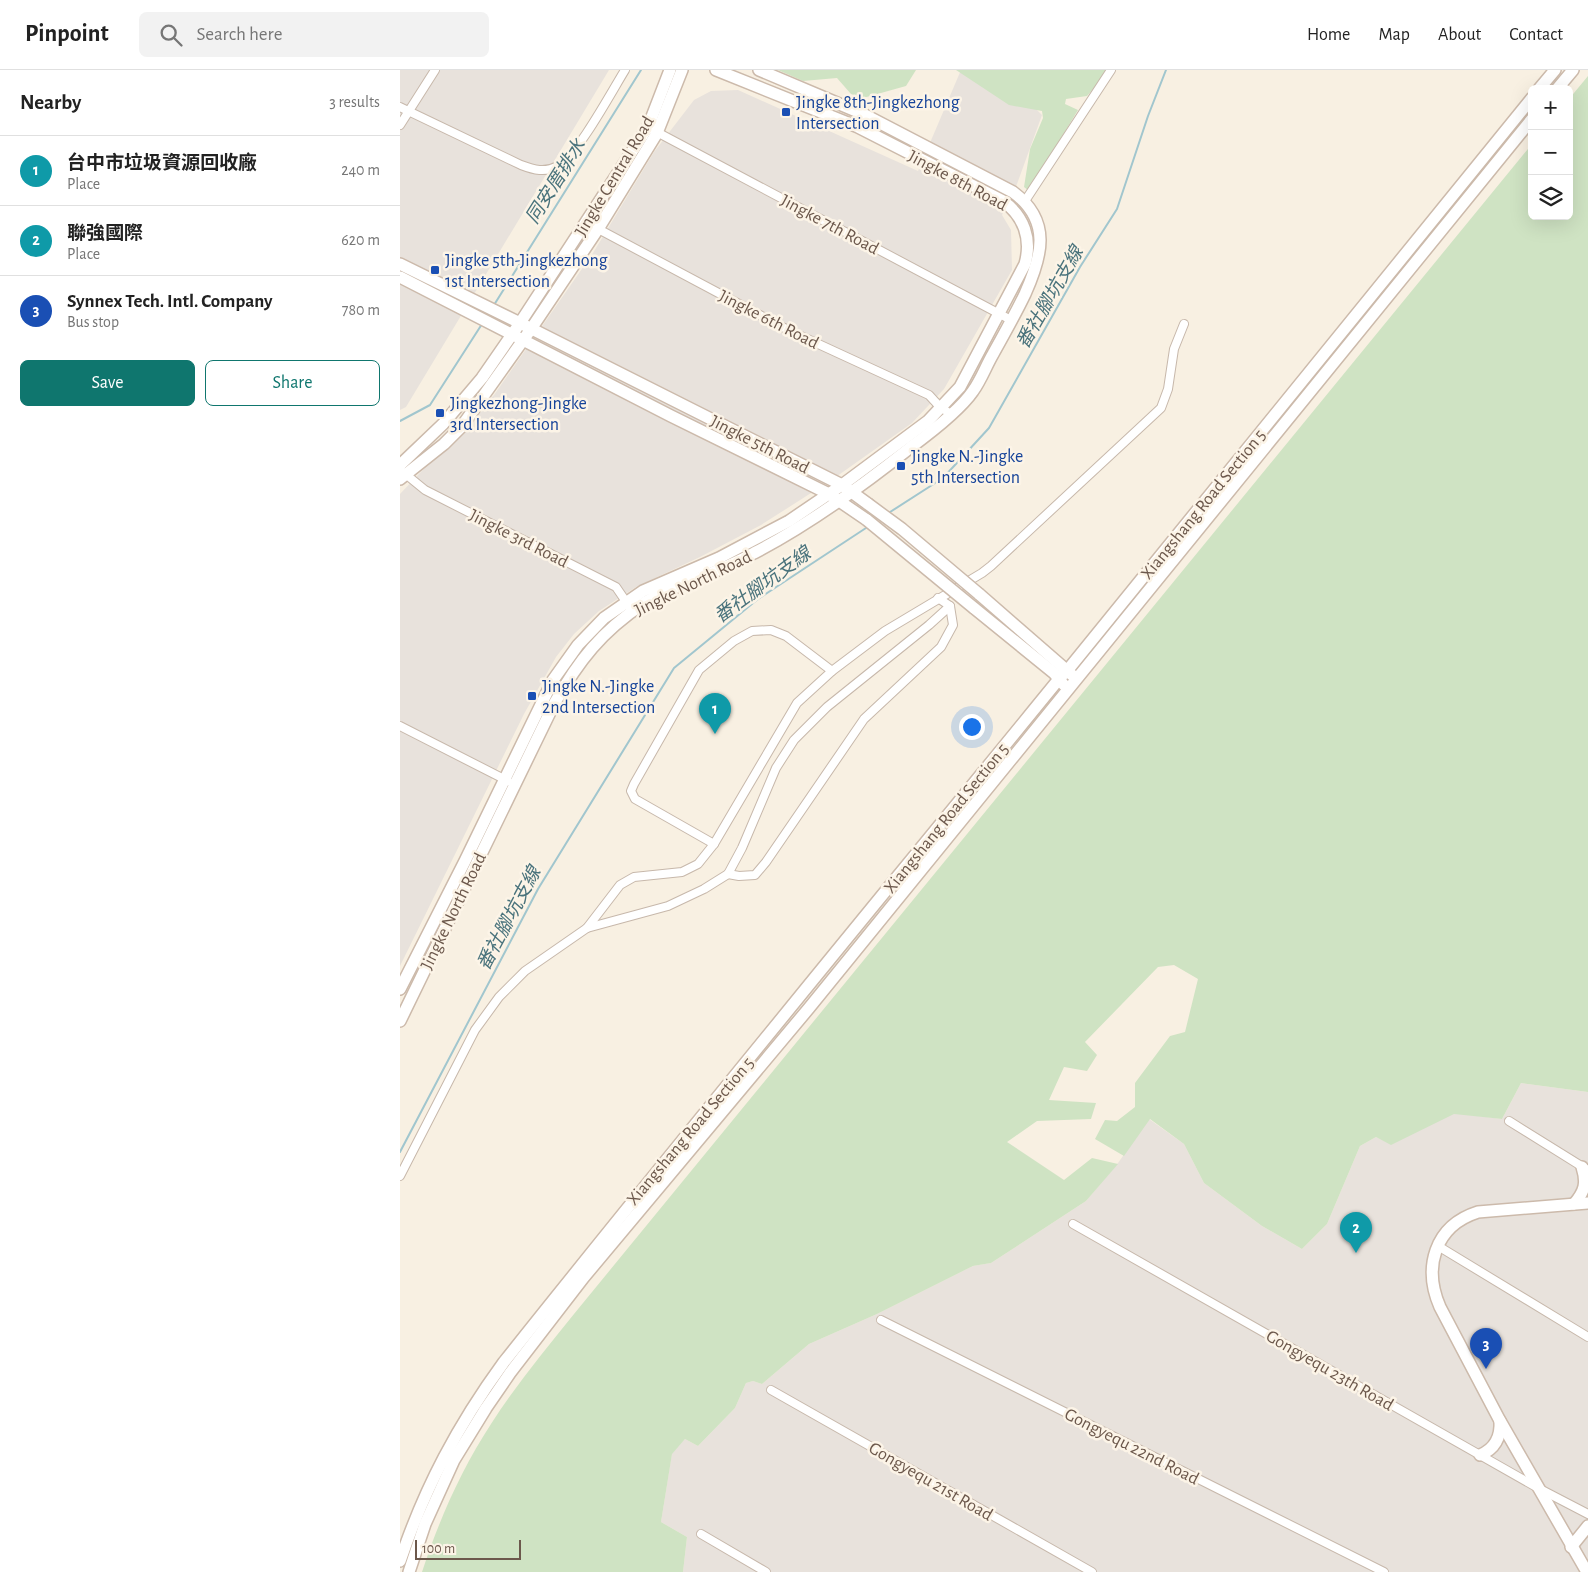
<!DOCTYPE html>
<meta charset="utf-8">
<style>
:root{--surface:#fff;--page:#f2f2f2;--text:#222;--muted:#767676;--line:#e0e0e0;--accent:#0f766e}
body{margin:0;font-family:"Alegreya Sans","Noto Sans TC",sans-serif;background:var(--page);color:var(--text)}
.controls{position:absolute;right:15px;top:15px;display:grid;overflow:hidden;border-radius:8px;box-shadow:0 5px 20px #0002}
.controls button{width:45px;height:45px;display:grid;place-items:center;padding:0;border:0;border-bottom:1px solid var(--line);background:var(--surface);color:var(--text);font:25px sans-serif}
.scale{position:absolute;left:15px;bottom:12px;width:106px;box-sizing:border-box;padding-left:5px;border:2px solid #6c584c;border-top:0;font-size:14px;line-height:18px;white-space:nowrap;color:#6c584c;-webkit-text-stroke:4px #fcf4e7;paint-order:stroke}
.you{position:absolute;left:571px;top:656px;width:18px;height:18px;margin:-12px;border:4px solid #fff;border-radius:50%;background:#1a73e8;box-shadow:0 0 0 8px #1a73e833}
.badge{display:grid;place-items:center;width:32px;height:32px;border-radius:50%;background:var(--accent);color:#fff;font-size:16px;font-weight:700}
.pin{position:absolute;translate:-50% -41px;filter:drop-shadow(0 1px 2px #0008)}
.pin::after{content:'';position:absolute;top:26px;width:18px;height:15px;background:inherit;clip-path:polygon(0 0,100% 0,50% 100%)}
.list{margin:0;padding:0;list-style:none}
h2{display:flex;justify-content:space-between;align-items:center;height:65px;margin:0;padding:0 20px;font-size:21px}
h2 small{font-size:16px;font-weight:400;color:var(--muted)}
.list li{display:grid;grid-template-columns:32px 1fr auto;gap:15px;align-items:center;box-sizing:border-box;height:70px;padding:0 20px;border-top:1px solid var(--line)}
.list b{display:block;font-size:19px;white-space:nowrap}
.list p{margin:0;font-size:16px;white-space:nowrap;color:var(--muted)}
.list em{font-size:16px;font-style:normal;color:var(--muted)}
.actions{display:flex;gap:10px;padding:15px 20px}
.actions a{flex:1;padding:11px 0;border:1px solid var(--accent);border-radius:8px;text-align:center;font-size:18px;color:var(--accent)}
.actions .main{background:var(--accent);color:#fff}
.icon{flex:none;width:28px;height:28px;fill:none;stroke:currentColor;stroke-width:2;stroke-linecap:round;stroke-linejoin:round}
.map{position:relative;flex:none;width:1188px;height:1502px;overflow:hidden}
header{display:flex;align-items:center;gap:30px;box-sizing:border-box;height:70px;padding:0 25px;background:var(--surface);border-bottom:1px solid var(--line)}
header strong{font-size:24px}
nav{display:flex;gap:28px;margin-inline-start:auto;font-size:18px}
.search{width:350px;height:45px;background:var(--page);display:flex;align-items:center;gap:12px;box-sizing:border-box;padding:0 18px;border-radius:8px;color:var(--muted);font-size:19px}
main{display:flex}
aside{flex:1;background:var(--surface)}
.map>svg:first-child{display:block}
.industrial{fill:#e8e2dc}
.green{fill:#cfe3c3}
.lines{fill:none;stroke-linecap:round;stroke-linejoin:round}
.stream{stroke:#a1c6ce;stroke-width:2}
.street-casing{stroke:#c7b8ab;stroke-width:10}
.secondary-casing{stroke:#ccbaab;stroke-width:14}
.street{stroke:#fff;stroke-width:8}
.secondary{stroke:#fff;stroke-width:11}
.secondary-bridge-casing{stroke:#ccbaab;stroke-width:14;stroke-linecap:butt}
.secondary-bridge{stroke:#fff;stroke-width:11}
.transit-dot{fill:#1a4fb4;stroke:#fcf4e7;stroke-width:2}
.labels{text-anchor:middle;stroke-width:5;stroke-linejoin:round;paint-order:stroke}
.transit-label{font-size:18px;fill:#164399;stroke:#fcf4e7;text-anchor:start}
.street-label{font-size:18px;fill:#6c584c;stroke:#fcf4e7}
.water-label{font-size:19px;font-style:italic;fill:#4a737c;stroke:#fcf4e7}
</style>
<header>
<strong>Pinpoint</strong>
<div class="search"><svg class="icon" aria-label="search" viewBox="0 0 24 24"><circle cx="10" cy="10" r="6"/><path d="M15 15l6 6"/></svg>Search here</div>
<nav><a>Home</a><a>Map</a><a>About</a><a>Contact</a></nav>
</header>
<main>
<aside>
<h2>Nearby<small>3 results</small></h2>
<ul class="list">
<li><span class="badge" style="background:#0f9aa8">1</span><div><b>台中市垃圾資源回收廠</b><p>Place</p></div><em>240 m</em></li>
<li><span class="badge" style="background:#0f9aa8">2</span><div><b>聯強國際</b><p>Place</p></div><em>620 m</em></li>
<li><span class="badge" style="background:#1a4fb4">3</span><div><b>Synnex Tech. Intl. Company</b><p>Bus stop</p></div><em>780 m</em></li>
</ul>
<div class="actions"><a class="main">Save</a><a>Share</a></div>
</aside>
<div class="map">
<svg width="1188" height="1502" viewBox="0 0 1188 1502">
<rect width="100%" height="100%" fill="#f8f0e2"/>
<g class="industrial">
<path d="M0,0H209L6,337L0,340Z"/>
<path d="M561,0L628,31L642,45L617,114L602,145L611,160L612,200L544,319L512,353L433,409L361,455L300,487L236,517L199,541L174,564L156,587L124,644L0,896V424L94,325L193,183L254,82L294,30L311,21L338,20L518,101Z"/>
<path d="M1121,1013L1188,1022V1502H283L287,1467L261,1452L272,1383L285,1369L298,1376L335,1338L346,1313L353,1311L362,1314L409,1274L477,1244L573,1196L591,1193L686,1131L718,1093L749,1049L784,1074L804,1113L862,1156L902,1179L927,1154L960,1076L976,1067L991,1074L1054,1043L1102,1049Z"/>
</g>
<g class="green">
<path d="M378,0H516L506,16L463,28L451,24L437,8L403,11Z"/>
<path d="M556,0H710L687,26L666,29L665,34L678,40L629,121L624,117L630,79L643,48L642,41L609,35Z"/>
<path d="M1188,6V1022L1121,1013L1102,1049L1054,1044L991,1075L976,1067L960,1076L927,1154L902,1179L862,1156L804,1113L784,1074L750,1049L724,1086L695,1069L705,1050L717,1051L735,1037V1013L770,966L785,962L798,909L774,895L758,897L685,972L697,985L687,1001L664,997L649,1030L696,1033L691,1049L637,1051L607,1072L664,1110L692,1088L718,1094L686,1131L591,1193L573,1196L477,1244L409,1274L362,1314L353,1311L346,1313L335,1338L298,1376L285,1369L272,1384L261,1452L287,1467L283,1502H22C39,1450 61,1400 91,1354C116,1315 145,1280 174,1244L1132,74V146H1169V29Z"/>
</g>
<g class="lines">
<g class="stream">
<path d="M94,235L241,0"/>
<path d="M0,351L30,335L82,254"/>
<path d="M487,444L543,408L589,358L680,197L717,139L748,46L766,0"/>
<path d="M0,1082L138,819L274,598L358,529L469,456"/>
</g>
<defs>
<g id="street">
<path d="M0,37L121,95C134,100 145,103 158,96C177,86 212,21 225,0"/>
<path d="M0,55L35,0"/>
<path d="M253,60L611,250"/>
<path d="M625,131L711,0"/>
<path d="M187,153L388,260L529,325L540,337L551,344"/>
<path d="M3,402L25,420L216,517L229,536"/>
<path d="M0,656L108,711"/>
<path d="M314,774L235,729L231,721L234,714L299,600L334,571L352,561L371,560L386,566L432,601L485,561L582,503L591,496L761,338L768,319L774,279L784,254"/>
<path d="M328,804L339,806L355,805L366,792L464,649L541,577L553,555L550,536L538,528"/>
<path d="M187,858L268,836L304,819L328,804L342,778L376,698L394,670L427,637L529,555L550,536"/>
<path d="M1109,1051L1186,1099"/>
<path d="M0,1106L75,960L99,927L125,901L187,858L220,815L234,807L282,802L298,794L314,774L397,633L432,601"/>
<path d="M673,1154L1138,1418L1188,1444"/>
<path d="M1038,1176L1188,1267"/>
<path d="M481,1250L984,1502"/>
<path d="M371,1320L692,1502"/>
<path d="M301,1464L366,1502"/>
</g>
<g id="secondary">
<path d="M1139,19L1155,0"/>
<path d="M1157,19L1173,0"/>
<path d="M0,194L120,253L442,415L468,434"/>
<path d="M0,207L271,346L429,424L467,450"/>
<path d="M0,395L43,354L82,308L120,253L248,57L270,0"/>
<path d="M0,409L44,374L62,356L131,259L198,159L257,63L282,0"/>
<path d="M579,524L672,605"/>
<path d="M574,538L654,603L664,615"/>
<path d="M0,919L65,791L153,610L178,575L204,548L243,521L319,488L389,451L442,415L528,351L560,317L625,194C632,169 624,146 603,131L458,57L316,0"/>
<path d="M0,951L154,634C179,590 201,562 244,533C253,527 264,523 274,518C301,507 329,497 354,483C410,454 462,416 511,377C530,363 560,340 573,321C581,310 586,296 593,284C604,264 615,245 625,224C642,186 652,151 613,122L463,44L359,0"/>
<path d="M1174,1134C1185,1121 1187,1113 1182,1097"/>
<path d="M1080,1385C1095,1379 1101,1367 1100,1351"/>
<path d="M1171,1477L1188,1456"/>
<path d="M0,1491C25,1417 58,1355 104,1292C287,1062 474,836 659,609L671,596L1132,28"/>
<path d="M9,1502L25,1454L54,1390L86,1338L110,1303L184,1207L409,938L1132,49"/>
<path d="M1187,1502L1099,1349L1040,1237C1023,1198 1034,1156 1078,1142L1188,1133"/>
</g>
</defs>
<use href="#street" class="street-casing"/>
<use href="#secondary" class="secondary-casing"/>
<use href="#street" class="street"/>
<use href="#secondary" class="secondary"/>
<defs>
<g id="secondary-bridge">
<path d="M468,434L502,459L579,524"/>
<path d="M467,450L574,538"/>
</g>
</defs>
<use href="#secondary-bridge" class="secondary-bridge-casing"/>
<use href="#secondary-bridge" class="secondary-bridge"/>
</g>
<g class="transit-dot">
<rect x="381" y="37" width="10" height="10" rx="2.5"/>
<rect x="30" y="195" width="10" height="10" rx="2.5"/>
<rect x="35" y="338" width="10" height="10" rx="2.5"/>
<rect x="496" y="391" width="10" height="10" rx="2.5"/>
<rect x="127" y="621" width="10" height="10" rx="2.5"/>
</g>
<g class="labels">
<g class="transit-label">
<text x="396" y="38">Jingke 8th-Jingkezhong<tspan x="396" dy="21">Intersection</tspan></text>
<text x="45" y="196">Jingke 5th-Jingkezhong<tspan x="45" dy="21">1st Intersection</tspan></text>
<text x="50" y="339">Jingkezhong-Jingke<tspan x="50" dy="21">3rd Intersection</tspan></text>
<text x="511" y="392">Jingke N.-Jingke<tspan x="511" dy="21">5th Intersection</tspan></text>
<text x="142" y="622">Jingke N.-Jingke<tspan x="142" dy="21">2nd Intersection</tspan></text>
</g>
<g class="street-label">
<text transform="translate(214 106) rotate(-59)" y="6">Jingke Central Road</text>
<text transform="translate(558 110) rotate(28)" y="6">Jingke 8th Road</text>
<text transform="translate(430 154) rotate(28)" y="6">Jingke 7th Road</text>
<text transform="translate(369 249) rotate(27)" y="6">Jingke 6th Road</text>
<text transform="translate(360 374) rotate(27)" y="6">Jingke 5th Road</text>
<text transform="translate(803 434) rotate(-51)" y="6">Xiangshang Road Section 5</text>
<text transform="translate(119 468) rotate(27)" y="6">Jingke 3rd Road</text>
<text transform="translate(293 513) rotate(-26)" y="6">Jingke North Road</text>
<text transform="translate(546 748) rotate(-51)" y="6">Xiangshang Road Section 5</text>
<text transform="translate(53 841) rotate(-64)" y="6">Jingke North Road</text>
<text transform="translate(290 1061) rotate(-50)" y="6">Xiangshang Road Section 5</text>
<text transform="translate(930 1300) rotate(30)" y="6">Gongyequ 23th Road</text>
<text transform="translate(732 1376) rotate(27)" y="6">Gongyequ 22nd Road</text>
<text transform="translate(531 1411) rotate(30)" y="6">Gongyequ 21st Road</text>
</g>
<g class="water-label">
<text transform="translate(155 111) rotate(-58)" y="7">同安厝排水</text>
<text transform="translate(649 227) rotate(-60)" y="7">番社腳坑支線</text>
<text transform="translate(362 514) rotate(-36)" y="7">番社腳坑支線</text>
<text transform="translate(108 848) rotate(-62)" y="7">番社腳坑支線</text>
</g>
</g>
</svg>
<div class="controls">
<button>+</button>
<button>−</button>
<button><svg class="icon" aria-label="layers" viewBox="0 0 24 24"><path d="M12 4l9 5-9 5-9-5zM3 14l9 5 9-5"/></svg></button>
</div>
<div class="scale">100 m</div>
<div class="you"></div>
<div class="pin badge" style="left:315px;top:664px;background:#0f9aa8">1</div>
<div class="pin badge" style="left:956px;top:1183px;background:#0f9aa8">2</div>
<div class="pin badge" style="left:1086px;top:1299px;background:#1a4fb4">3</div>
</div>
</main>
